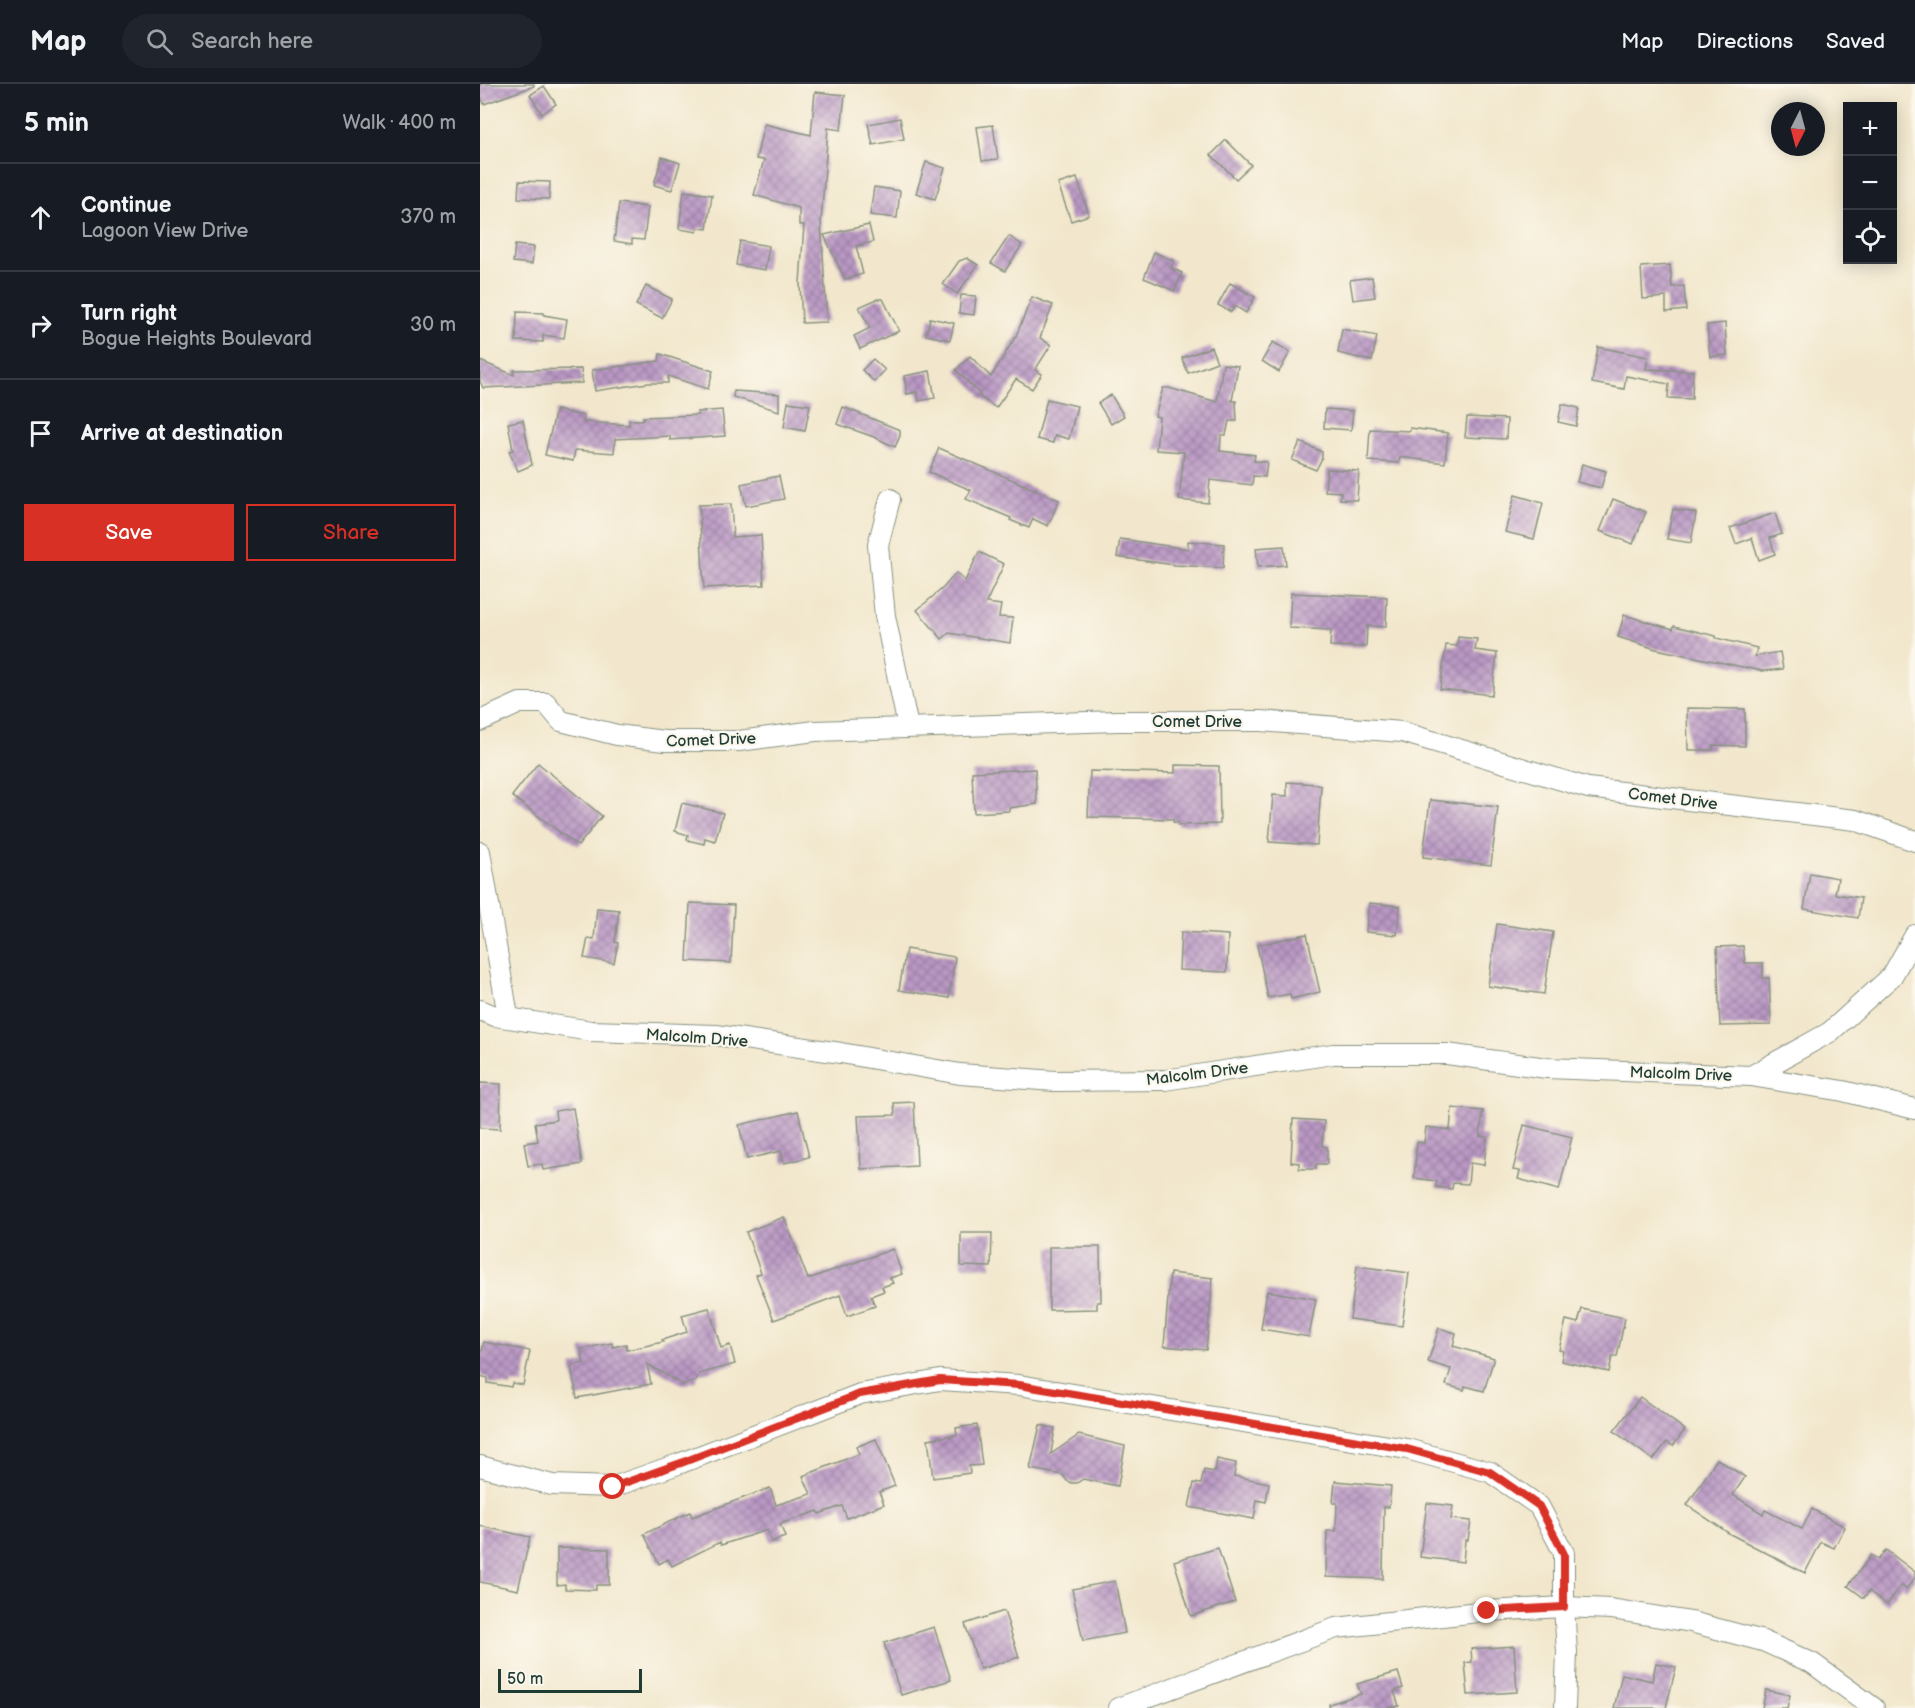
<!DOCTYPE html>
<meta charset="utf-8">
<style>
:root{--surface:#171b24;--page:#20242c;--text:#f1f3f6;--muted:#9ea1a6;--line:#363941;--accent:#d93025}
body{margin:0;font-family:"Balsamiq Sans",sans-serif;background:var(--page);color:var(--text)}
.controls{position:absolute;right:18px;top:18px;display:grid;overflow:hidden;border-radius:0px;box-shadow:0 3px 15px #0003}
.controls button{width:54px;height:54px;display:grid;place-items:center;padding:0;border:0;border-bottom:2px solid var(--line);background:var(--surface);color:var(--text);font:30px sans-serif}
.compass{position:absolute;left:1291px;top:18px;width:54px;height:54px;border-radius:50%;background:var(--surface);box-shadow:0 3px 15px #0003;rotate:186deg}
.scale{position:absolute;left:18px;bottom:15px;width:144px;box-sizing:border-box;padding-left:6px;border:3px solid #1f3d34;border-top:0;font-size:16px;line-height:21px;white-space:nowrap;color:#1f3d34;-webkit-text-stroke:4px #fbf7ec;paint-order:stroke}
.stop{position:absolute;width:18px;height:18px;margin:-14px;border:4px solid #d93025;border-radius:50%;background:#fff}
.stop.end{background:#d93025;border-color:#fff;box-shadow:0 2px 6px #0008}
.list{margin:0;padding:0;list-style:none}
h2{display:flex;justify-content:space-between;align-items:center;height:78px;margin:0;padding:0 24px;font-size:26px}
h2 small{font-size:20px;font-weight:400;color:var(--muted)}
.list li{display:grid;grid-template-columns:39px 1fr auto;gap:18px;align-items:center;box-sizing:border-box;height:108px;padding:0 24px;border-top:2px solid var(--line)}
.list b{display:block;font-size:22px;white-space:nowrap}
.list p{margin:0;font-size:20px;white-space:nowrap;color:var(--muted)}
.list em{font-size:20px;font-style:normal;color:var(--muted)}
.actions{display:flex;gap:12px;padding:18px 24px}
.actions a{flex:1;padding:14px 0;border:2px solid var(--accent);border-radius:0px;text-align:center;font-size:21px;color:var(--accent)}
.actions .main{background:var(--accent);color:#fff}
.icon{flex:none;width:33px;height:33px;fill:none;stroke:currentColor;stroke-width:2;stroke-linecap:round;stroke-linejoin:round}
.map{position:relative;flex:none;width:1435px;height:1624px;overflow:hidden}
header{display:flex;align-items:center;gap:36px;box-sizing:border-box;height:84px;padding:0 30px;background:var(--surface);border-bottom:2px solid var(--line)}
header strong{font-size:28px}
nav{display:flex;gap:33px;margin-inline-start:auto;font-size:21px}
.search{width:420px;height:54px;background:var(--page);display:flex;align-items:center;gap:15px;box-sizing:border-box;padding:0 21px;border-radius:33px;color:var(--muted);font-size:22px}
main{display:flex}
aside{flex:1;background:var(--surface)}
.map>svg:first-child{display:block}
.building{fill:url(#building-cross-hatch)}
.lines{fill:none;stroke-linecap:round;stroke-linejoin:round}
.minor-casing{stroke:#889280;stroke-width:22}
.minor{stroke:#fff;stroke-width:20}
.route{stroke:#d93025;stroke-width:8}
.labels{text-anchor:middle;stroke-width:4.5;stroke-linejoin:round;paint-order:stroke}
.street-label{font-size:16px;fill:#1f3d34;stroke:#fbf7ec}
</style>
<header>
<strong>Map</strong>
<div class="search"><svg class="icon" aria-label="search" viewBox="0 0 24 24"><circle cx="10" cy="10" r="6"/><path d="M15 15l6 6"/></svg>Search here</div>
<nav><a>Map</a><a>Directions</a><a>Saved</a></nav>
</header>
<main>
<aside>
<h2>5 min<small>Walk · 400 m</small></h2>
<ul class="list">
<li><svg class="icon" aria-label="ahead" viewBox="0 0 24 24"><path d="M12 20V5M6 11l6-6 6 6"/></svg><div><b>Continue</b><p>Lagoon View Drive</p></div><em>370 m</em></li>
<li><svg class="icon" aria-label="right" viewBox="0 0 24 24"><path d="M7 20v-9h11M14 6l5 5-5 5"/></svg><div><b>Turn right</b><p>Bogue Heights Boulevard</p></div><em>30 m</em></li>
<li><svg class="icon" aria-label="arrive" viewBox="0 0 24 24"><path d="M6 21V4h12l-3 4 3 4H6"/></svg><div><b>Arrive at destination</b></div></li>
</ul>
<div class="actions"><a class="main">Save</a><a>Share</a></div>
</aside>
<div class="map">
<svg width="1435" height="1624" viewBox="0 0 1435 1624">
<defs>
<pattern id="building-cross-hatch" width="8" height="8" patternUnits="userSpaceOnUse" patternTransform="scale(1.5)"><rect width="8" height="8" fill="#ba98c4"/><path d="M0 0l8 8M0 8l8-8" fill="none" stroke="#977da0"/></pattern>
</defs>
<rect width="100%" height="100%" fill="#fbf7ec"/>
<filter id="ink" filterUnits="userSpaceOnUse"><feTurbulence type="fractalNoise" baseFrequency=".0167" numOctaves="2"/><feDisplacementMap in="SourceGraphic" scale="12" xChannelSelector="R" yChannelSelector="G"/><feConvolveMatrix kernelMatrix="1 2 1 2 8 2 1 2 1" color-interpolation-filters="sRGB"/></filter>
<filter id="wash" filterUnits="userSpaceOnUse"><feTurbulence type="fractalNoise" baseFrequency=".008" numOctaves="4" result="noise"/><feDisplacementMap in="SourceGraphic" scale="24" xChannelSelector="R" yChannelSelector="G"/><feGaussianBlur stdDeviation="1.35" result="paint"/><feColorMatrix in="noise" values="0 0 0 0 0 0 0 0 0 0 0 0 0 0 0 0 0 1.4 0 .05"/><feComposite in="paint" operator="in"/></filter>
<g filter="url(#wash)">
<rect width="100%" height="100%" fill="#f2e7cc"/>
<g id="blocks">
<g class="building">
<path d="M0,0H54V2L4,20L0,10Z"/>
<path d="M64,2L76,20L62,30L50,11Z"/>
<path d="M335,8L365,11L361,46L348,44L341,138L347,238L322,239L320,199L324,141H319V124L274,111L284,76L276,75L284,40L331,51Z"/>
<path d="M420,34L424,55L393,61L388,40Z"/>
<path d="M513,41L518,75L502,77L497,43Z"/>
<path d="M746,56L771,81L756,95L731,71Z"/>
<path d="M182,73L200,79L192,106L174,101Z"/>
<path d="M446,78L465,84L455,115L436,109Z"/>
<path d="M597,94L609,131L591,137L578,100Z"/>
<path d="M39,97L70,98L69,115L38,114Z"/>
<path d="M394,103L420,107L417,134L390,131Z"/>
<path d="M204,107L232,111L227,145L218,144L217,148L199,145Z"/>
<path d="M139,119L168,123L164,156L152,155V160L134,157Z"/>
<path d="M389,141L393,158L376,162L383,190L365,195L344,151Z"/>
<path d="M529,152L542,161L525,187L511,179Z"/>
<path d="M260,157L289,162L285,186L256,181Z"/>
<path d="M35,161L54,163L52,180L33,178Z"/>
<path d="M674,168L694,177L691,184L702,189L695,207L664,194Z"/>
<path d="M487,174L498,181L477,210L463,200L479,177Z"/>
<path d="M1190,181L1192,203L1204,202L1206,226L1186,228V213L1163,215L1161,183Z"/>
<path d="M892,193L895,213L873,216L870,196Z"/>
<path d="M750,199L775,213L766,229L755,222L751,228L738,221Z"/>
<path d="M166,202L192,215L182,234L156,221Z"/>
<path d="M481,211L496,212L494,231L479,229Z"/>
<path d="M552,213L573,221L560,254L571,261L555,286L562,290L552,305L536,295L516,324L499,312L500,310L476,286L490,272L511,293L536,252Z"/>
<path d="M397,215H403L419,247L380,265L374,252L390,244L379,223Z"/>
<path d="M37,228L64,229V231L87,235L84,254L63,251V258L36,257Z"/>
<path d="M450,234L474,239L470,256L446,251Z"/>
<path d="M1245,239L1247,271L1230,273L1227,241Z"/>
<path d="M862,245L897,252L892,277L858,269Z"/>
<path d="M793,258L810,268L799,288L782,277Z"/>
<path d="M731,263L737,278L708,289L702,274Z"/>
<path d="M1118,263L1168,273L1166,285L1213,287L1212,315L1188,314L1189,300L1146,292L1144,305L1112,299Z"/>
<path d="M180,270L233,287L228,305L188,292V299H168L115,307L112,286L179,277Z"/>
<path d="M393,275L405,286L394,298L382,286Z"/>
<path d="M0,277L34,291V286L101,285L102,299L3,304L0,297Z"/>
<path d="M743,280L758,282L752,317H756L757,337H749L746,351H741L740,367L775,371L774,377L787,378L785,393L773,392L772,401L730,396L728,419L699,416L704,368L676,366L679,333L675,332L683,304H689L737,318Z"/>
<path d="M450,287L455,314L439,317L437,308L427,310L424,292Z"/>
<path d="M254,307L299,310V327L253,313Z"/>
<path d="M631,311L644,332L631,340L618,319Z"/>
<path d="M567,315L597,322L589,355L575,351L573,359L557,355Z"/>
<path d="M308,318L330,321L325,347L304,343Z"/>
<path d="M1082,320L1099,324L1096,342L1078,338Z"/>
<path d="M363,323L420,346V352L415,363L394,353L357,340Z"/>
<path d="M845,325L873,327L871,346L844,344Z"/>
<path d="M76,326L104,332L103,338L149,341V336H163V333L218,331L217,328L242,326L245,352L190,356V352L135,355L134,369L95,366L93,377L65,371Z"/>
<path d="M987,333L1027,335L1026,355L985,353Z"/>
<path d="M43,336L52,381L38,387L29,367L33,366L28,339Z"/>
<path d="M930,344L968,349L965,379L920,373L919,379L888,377L890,345L930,347Z"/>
<path d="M820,358L842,368V374L836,386L812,376Z"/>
<path d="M459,364L579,416L568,442L553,435L549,444L530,436L531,434L486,415L491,406L449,388Z"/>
<path d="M1102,380L1126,387L1121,404L1097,398Z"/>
<path d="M847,385L879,387L877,416L860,415L861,408L845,407Z"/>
<path d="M299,392L304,415L266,422L261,400Z"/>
<path d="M1035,411L1063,419L1054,455L1025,448Z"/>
<path d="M1133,415L1166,428L1153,460L1120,447Z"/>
<path d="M251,420L253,453L281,451L284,501L224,504L219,421Z"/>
<path d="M1193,425L1216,429L1211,459L1187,455Z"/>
<path d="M1295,429L1302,450L1290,454L1295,470L1279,476L1272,454L1256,460L1250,444Z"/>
<path d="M640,455L708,465V457L744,460L743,484L695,481L637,473Z"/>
<path d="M804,462L806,481L778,483L776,464Z"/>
<path d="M499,468L524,480L506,519L521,521L519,533L533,534L530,559L469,549L462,555L437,526L463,504L476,489L485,497Z"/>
<path d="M811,509L907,513L906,543L887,542L886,563L850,562L851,546L809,544Z"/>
<path d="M1144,531L1193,545L1194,542L1236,552V554L1277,564L1275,572L1300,568L1303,585L1282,587L1176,565L1138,553Z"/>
<path d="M978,553L997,555L995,566L1017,569L1012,611L960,605L966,561L977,562Z"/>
<path d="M1207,624L1265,625V662L1233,661V666H1208Z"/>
<path d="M58,679L122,732L98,762L32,712Z"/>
<path d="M695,681L739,682L740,740L698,741V738H693V735L608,733L610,687L695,689Z"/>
<path d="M555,685L557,720L529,724V727L494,729L492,688Z"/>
<path d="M807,698L837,700V701L841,702L837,761L789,758L793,711L807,712Z"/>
<path d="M950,716L1018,723L1011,781L943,773Z"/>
<path d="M202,719L243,729L235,757L225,754L224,760L207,756L208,751L195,747Z"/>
<path d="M1330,789L1358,794L1355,810L1381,814L1378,834L1324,825Z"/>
<path d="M210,819L254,821L251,879L207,877Z"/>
<path d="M889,819L920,822L917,851L886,848Z"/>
<path d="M117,824L139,826L135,858L138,859L134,879L104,874L108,854L114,855Z"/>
<path d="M1017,840L1073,848L1064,910L1008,902Z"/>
<path d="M701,848L748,851L747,888L699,886Z"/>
<path d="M827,850L840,908L811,915L810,910L788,914L777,861Z"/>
<path d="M1263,862L1265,879H1283V894H1289L1291,941L1240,942L1237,863Z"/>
<path d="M426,865L475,873L469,914L419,906Z"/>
<path d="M0,999L21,1000L20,1045L0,1044Z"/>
<path d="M434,1018L437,1082L381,1085L378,1032L415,1031L414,1019Z"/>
<path d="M93,1024L102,1080L63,1086L62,1080L48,1082L44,1059L58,1057L55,1039L76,1036L75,1027Z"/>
<path d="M972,1024L1003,1027L1000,1052L1007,1053L1004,1081L990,1079L988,1100L973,1099L972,1105L956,1103L957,1097L934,1094L937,1058L944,1059L946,1043L970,1046Z"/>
<path d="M318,1027L329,1073L304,1079L301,1067L267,1075L259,1041Z"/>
<path d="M813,1035L844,1037L842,1062L847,1063V1080H836V1085H819V1079L811,1078Z"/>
<path d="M1044,1041L1092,1053L1079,1106L1038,1095L1040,1087L1033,1086Z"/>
<path d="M304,1133L328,1195L413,1165L422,1190L410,1194L413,1199L402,1203L404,1207L391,1212L395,1222L367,1232L360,1211L294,1236L276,1191L281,1189L266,1148Z"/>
<path d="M481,1149H512L511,1183L481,1182Z"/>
<path d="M569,1163H620L621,1218H617V1225L569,1226Z"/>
<path d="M877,1182L929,1189L922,1242L870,1235Z"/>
<path d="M690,1189L733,1194L726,1266L684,1262Z"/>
<path d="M787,1207L836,1215L829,1253L781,1245Z"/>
<path d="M229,1224L241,1264L250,1261L255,1280L219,1290L216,1297L203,1301L167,1280L171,1300L97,1314L91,1282L104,1279L101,1265L132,1259L133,1263L146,1260L147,1266L183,1258L182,1256L207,1248L202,1231Z"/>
<path d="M1102,1225L1145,1234L1137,1273H1132L1129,1288L1081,1277L1083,1267L1079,1266L1086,1236L1098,1239Z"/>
<path d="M959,1244L976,1249L973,1262L1014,1274L1004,1307L985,1302L984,1306L966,1301L971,1285L948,1278Z"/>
<path d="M4,1258L50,1267L43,1301L32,1299L31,1303L8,1299V1294L0,1292V1275Z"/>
<path d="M1160,1313L1205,1346L1193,1362L1187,1358L1173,1376L1134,1347Z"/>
<path d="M497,1341L502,1381L489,1382L490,1389L453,1394L448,1355L477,1351L476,1344Z"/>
<path d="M560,1341L575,1344L571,1370L599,1351L645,1362L638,1402L603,1395L597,1399H592L587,1397L583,1391L550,1385Z"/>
<path d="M396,1355L415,1402L399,1408L404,1420L367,1434L362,1422L339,1430L338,1427L300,1440L305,1453L291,1458L287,1446L241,1461L240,1458L192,1482L188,1475L179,1480L164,1450L210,1428L212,1433L290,1404L296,1421L331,1410L323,1392L379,1370L376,1363Z"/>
<path d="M737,1375L756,1379L754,1392L789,1399L786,1418L777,1416L774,1435L709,1423L714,1399L721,1400L724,1386L735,1388Z"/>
<path d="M1237,1375L1265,1393L1253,1411L1283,1430L1285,1426L1322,1445L1332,1425L1365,1443L1354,1464L1341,1458L1325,1489L1250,1450L1207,1421Z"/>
<path d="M855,1397L911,1402L909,1423H904L903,1495L846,1493L847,1447H856L857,1419H853Z"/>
<path d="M947,1419L973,1422L971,1435L991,1437L988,1456H985L983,1478L940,1473Z"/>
<path d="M0,1442L50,1453L38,1506L0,1498Z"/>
<path d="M77,1464L129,1465V1501H116V1506L85,1505V1500L77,1501Z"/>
<path d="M738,1464L755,1518L711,1532L694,1477Z"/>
<path d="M1406,1466L1435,1488V1494L1426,1505L1421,1501L1407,1521L1389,1507L1384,1514L1368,1502L1391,1471L1398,1476Z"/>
<path d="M635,1497L645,1549L603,1557L592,1505Z"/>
<path d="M524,1527L539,1573L500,1585L485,1540Z"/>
<path d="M454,1543L471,1596L421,1611L404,1559Z"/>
<path d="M1034,1562L1037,1608L988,1611L985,1579L992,1578L991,1565Z"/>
<path d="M1176,1579L1196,1583L1186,1624H1134L1142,1590L1172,1597Z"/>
<path d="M918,1588L923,1604L914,1607L919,1622L910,1624H849V1620L881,1610L877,1600Z"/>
<path d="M1286,1606L1310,1611L1307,1624H1282Z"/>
</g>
</g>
</g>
<g filter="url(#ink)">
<use href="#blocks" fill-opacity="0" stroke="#889280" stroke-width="1.5"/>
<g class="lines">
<defs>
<g id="minor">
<path d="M410,415L398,461L405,532L428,643"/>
<path d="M0,637L40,619H66L81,637L137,651L184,657H259L335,647L638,637H781L922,648L1108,704L1375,736L1435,757"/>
<path d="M0,768L28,932"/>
<path d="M0,926L15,932L111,947L236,951L361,969L480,990L575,997L685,996L853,970H967L1067,984L1271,992L1363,1007L1435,1025"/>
<path d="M1271,992L1350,948L1412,892L1435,851"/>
<path d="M0,1382L72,1401L133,1403L201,1379L380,1310L460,1296L539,1301L927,1365L1010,1388L1059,1422L1084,1469V1523L1087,1568L1085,1624"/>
<path d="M638,1624L856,1544L1007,1527L1084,1523L1131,1525L1211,1538L1283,1557L1332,1579L1394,1624"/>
</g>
</defs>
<use href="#minor" class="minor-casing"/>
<use href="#minor" class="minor"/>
</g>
</g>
<g class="lines" filter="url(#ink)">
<path class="route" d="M133,1403L201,1379L380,1310L460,1296L539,1301L927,1365L1010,1388L1059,1422L1084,1470V1523L1007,1527"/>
</g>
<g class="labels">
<g class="street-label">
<text x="717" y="643">Comet Drive</text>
<text transform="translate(231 655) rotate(-2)" y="6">Comet Drive</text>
<text transform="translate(1193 714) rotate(7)" y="6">Comet Drive</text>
<text transform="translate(217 953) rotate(4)" y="6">Malcolm Drive</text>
<text transform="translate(717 989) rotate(-7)" y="6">Malcolm Drive</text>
<text transform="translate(1201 989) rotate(2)" y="6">Malcolm Drive</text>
</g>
</g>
</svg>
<div class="controls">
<button>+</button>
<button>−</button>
<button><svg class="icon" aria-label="locate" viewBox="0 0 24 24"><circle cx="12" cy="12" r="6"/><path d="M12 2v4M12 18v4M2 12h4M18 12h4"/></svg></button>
</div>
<svg class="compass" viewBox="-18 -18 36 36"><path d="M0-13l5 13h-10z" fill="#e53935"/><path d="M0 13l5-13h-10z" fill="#9ea1a6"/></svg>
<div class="scale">50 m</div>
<div class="stop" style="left:133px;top:1403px"></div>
<div class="stop end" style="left:1007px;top:1527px"></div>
</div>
</main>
